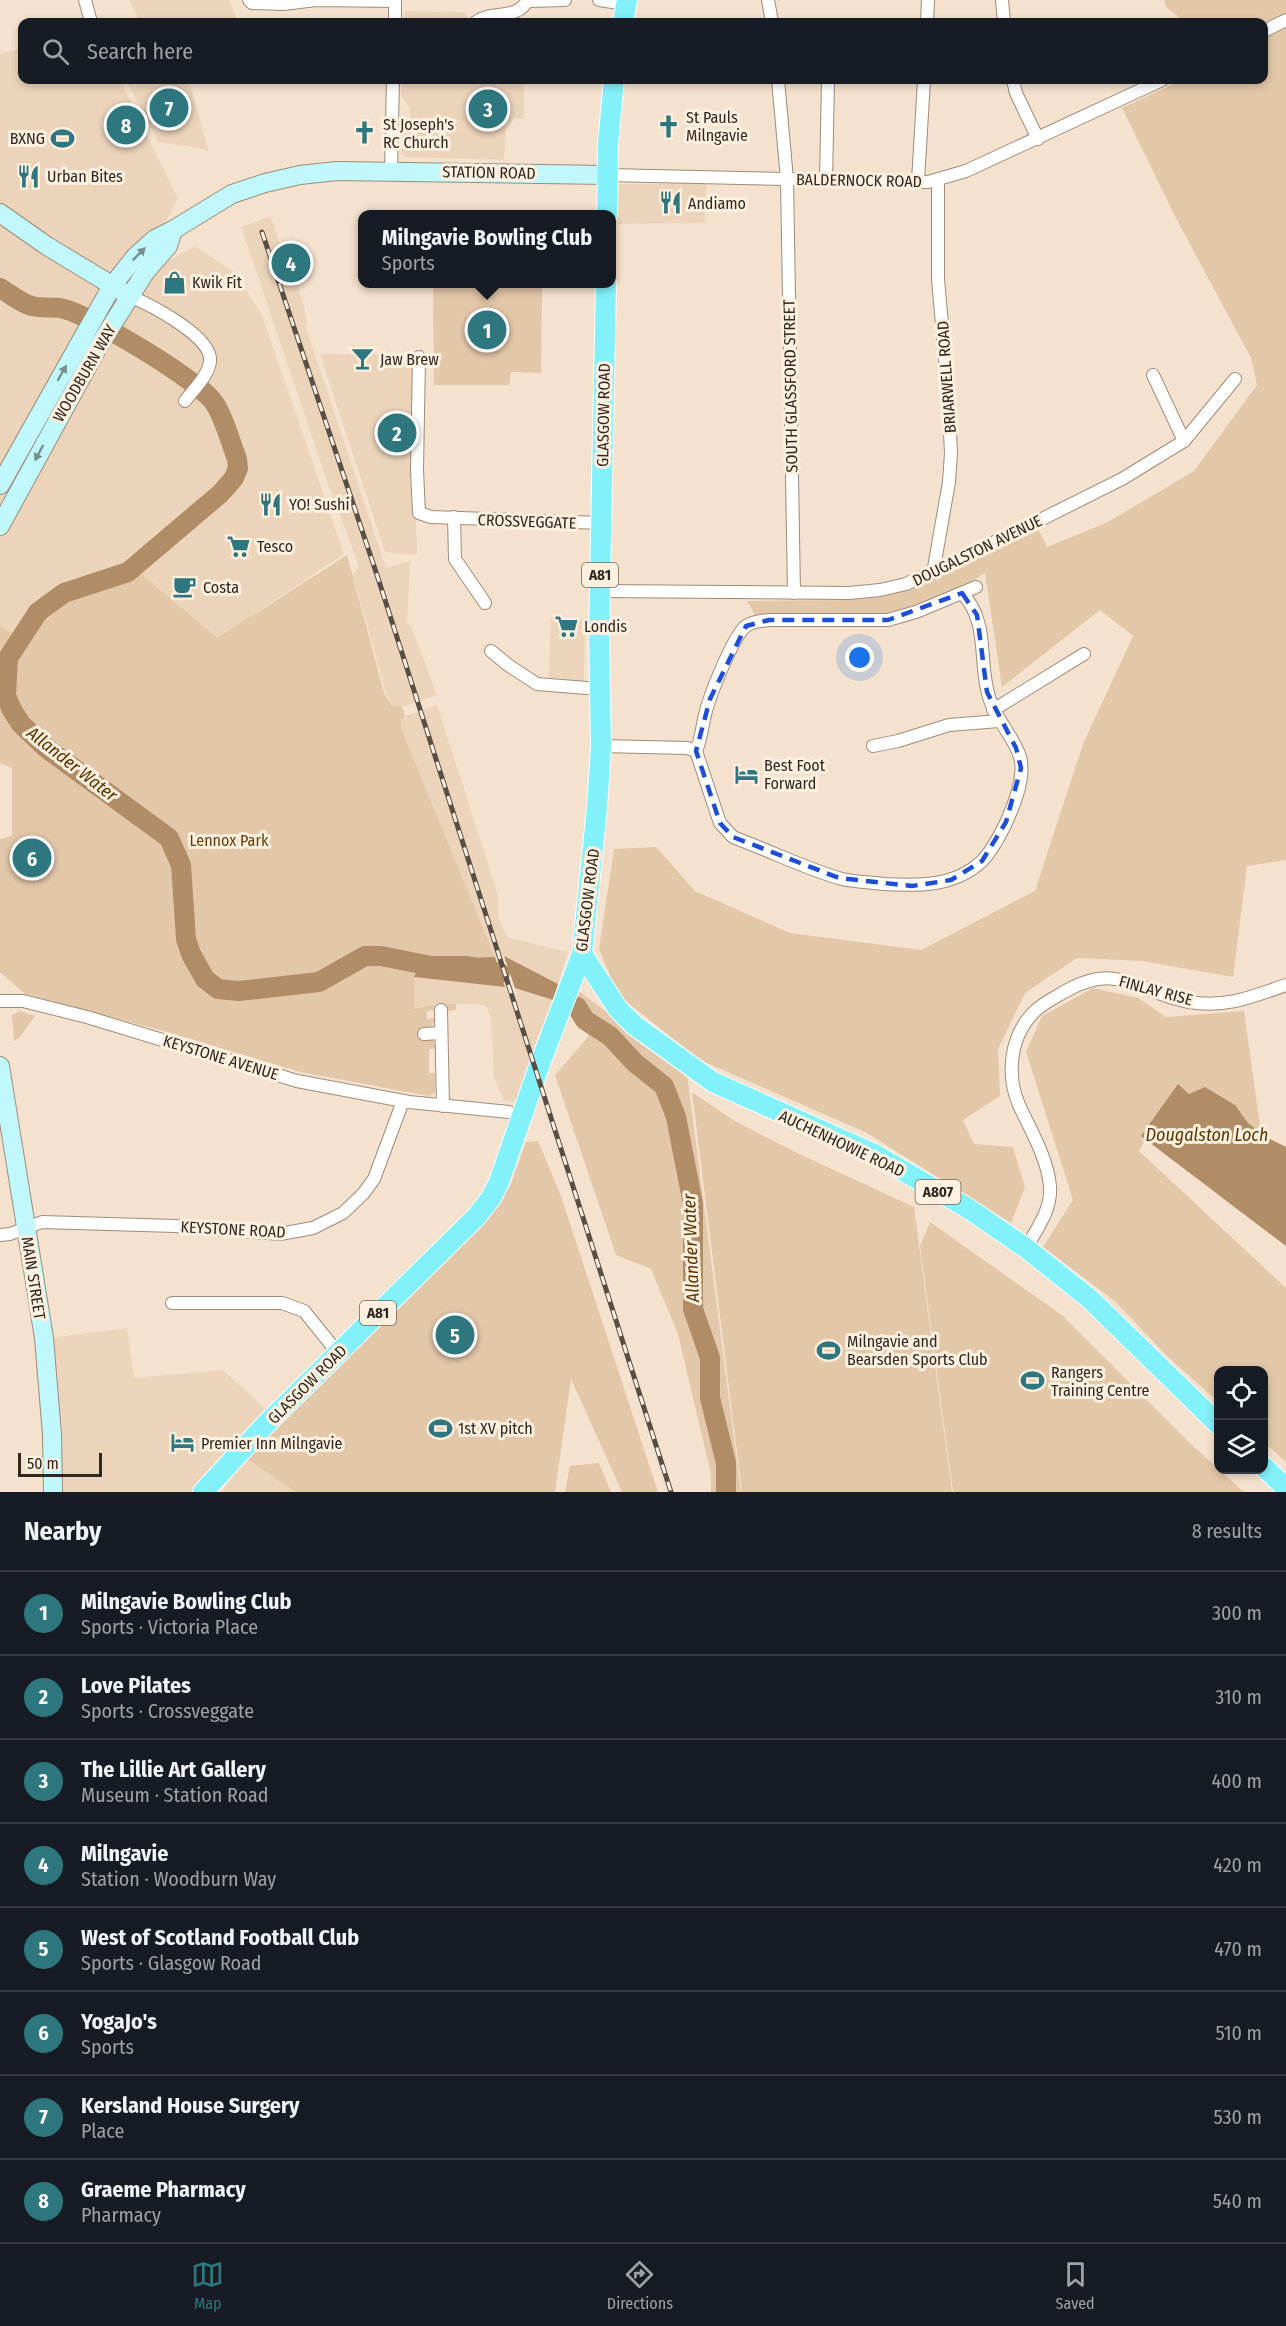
<!DOCTYPE html>
<meta charset="utf-8">
<style>
:root{--surface:#171b24;--page:#242831;--text:#f1f3f6;--muted:#9ea1a6;--line:#363941;--accent:#2e777e}
body{margin:0;font-family:"Fira Sans Condensed",sans-serif;background:var(--page);color:var(--text)}
.controls{position:absolute;right:18px;bottom:18px;display:grid;overflow:hidden;border-radius:12px;box-shadow:0 3px 9px #0003}
.controls button{width:54px;height:54px;display:grid;place-items:center;padding:0;border:0;border-bottom:2px solid var(--line);background:var(--surface);color:var(--text);font:30px sans-serif}
.scale{position:absolute;left:18px;bottom:15px;width:84px;box-sizing:border-box;padding-left:6px;border:3px solid #2f2820;border-top:0;font-size:16px;line-height:21px;white-space:nowrap;color:#2f2820;-webkit-text-stroke:4px #fff0e0;paint-order:stroke}
.you{position:absolute;left:860px;top:658px;width:21px;height:21px;margin:-15px;border:4px solid #fff;border-radius:50%;background:#1a73e8;box-shadow:0 0 0 9px #1a73e833}
.badge{display:grid;place-items:center;width:39px;height:39px;border-radius:50%;background:var(--accent);color:#fff;font-size:20px;font-weight:700}
.pin{position:absolute;translate:-50% -50%;border:3px solid #fff;box-shadow:0 2px 6px #0006}
.popup{position:absolute;left:358px;top:210px;width:258px;height:78px;box-sizing:border-box;display:grid;place-content:center;border-radius:12px;background:var(--surface);filter:drop-shadow(0 2px 4px #0005);font-size:20px;white-space:nowrap;color:var(--muted)}
.popup b{font-size:22px;color:var(--text)}
.popup::after{content:'';position:absolute;left:50%;top:100%;margin-left:-12px;border:12px solid transparent;border-top-color:var(--surface)}
.list{margin:0;padding:0;list-style:none}
h2{display:flex;justify-content:space-between;align-items:center;height:78px;margin:0;padding:0 24px;font-size:26px}
h2 small{font-size:20px;font-weight:400;color:var(--muted)}
.list li{display:grid;grid-template-columns:39px 1fr auto;gap:18px;align-items:center;box-sizing:border-box;height:84px;padding:0 24px;border-top:2px solid var(--line)}
.list b{display:block;font-size:22px;white-space:nowrap}
.list p{margin:0;font-size:20px;white-space:nowrap;color:var(--muted)}
.list em{font-size:20px;font-style:normal;color:var(--muted)}
.icon{flex:none;width:33px;height:33px;fill:none;stroke:currentColor;stroke-width:2;stroke-linecap:round;stroke-linejoin:round}
.map{position:relative;flex:none;width:1286px;height:1492px;overflow:hidden}
.search{position:absolute;background:var(--surface);box-shadow:0 3px 9px #0003;left:18px;right:18px;top:18px;height:66px;display:flex;align-items:center;gap:15px;box-sizing:border-box;padding:0 21px;border-radius:12px;color:var(--muted);font-size:22px}
.sheet{height:750px;background:var(--surface)}
nav{display:flex;justify-content:space-around;align-items:center;box-sizing:border-box;height:84px;border-top:2px solid var(--line);background:var(--surface);font-size:16px;color:var(--muted)}
nav a{display:grid;justify-items:center;gap:3px}
nav .on{color:var(--accent)}
.map>svg:first-child{display:block}
.built{fill:#ecd4bb}
.green{fill:#e3c7a9}
.water{fill:#b18d67}
.lines{fill:none;stroke-linecap:round;stroke-linejoin:round}
.river{stroke:#b18d67;stroke-width:20}
.street-casing{stroke:#9d8c7a;stroke-width:14}
.secondary-casing{stroke:#9d8c7a;stroke-width:20}
.primary-casing{stroke:#fff;stroke-width:22}
.street{stroke:#fff;stroke-width:12}
.secondary{stroke:#c1f8fd;stroke-width:18}
.primary{stroke:#83f1fa;stroke-width:20}
.rail-casing{stroke:#584e44;stroke-width:5}
.rail{stroke:#fff0e0;stroke-width:3;stroke-dasharray:9;stroke-linecap:butt}
.oneway{fill:#78908e}
.marked{fill:none;stroke:#1d4ed8;stroke-width:4.5;stroke-dasharray:12 8;stroke-linejoin:round}
.labels{text-anchor:middle;stroke-width:6;stroke-linejoin:round;paint-order:stroke}
.shield{fill:#fff0e0;stroke:#6d645a;stroke-width:1.5}
.shield-label{font-size:15px;font-weight:bold;fill:#2f2820}
.poi-label{font-size:16px;fill:#2f2820;stroke:#fff0e0;text-anchor:start}
.street-label{font-size:16px;fill:#2f2820;stroke:#fff0e0}
.park-label{font-size:16px;fill:#623e0e;stroke:#fff0e0}
.water-label{font-size:18px;font-style:italic;fill:#5a3603;stroke:#fff0e0}
</style>
<div class="map">
<svg width="1286" height="1492" viewBox="0 0 1286 1492">
<rect width="100%" height="100%" fill="#f5e2ce"/>
<g class="built">
<path d="M129,0H229L238,22H140Z"/>
<path d="M405,11L464,12L471,22H405Z"/>
<path d="M22,48V80H64L66,82L74,80H120L178,199L135,280L195,246L234,272L262,315L344,554L217,639L137,571L48,595L15,634L0,627V54Z"/>
<path d="M126,80H189L209,152L200,148L158,142Z"/>
<path d="M402,80H524V119L514,118L506,130L504,160L406,157L401,153L403,128L410,120V108L401,96Z"/>
<path d="M618,184H706L705,223L617,224Z"/>
<path d="M271,216L281,246L289,244L301,282L297,284L304,306L307,322L306,327L386,568L410,561L407,624L411,626L437,695L402,707L392,706L386,693L353,575L359,566L327,481L241,227Z"/>
<path d="M320,354L412,355L417,555L385,552Z"/>
<path d="M551,618H585L584,682L549,677Z"/>
<path d="M437,705L498,895V918L507,937L568,952L558,984L504,956L495,957L401,728V720L405,716Z"/>
<path d="M414,977L505,987L508,996L517,994L515,988L553,1000L515,1102L504,1101L494,1078L491,1018L486,1006L475,1004L431,1005L414,1009Z"/>
<path d="M127,1328L134,1378L223,1370L270,1413L191,1492H46L34,1340Z"/>
<path d="M246,1458L295,1492H222Z"/>
</g>
<g class="green">
<path d="M1164,0H1286V860L1247,866L1233,977L1142,961L1077,958L1025,993L998,1049L1000,1096L963,1120L974,1144L1013,1147L1025,1187L1011,1223L867,1133L700,1060L618,995L599,949L614,849L656,847L695,891L790,933L921,950L1035,891L1083,744L1133,636L1100,610L1002,687L985,573L974,580L908,610L872,617L755,615L747,601L850,600L907,590L1039,530L1047,547L1108,522L1194,471L1257,385L1251,358L1177,220L1122,108L1182,80H1264V22H1185L1166,7Z"/>
<path d="M433,284H542L541,373L511,372L509,385H434Z"/>
<path d="M347,555L384,693L392,706L402,707L405,716L401,720V728L495,957L423,959L414,977V1009L431,1005L456,1004V1010L445,1011V1007H435V1010L427,1011V1019L435,1018L432,1026L428,1028V1038L433,1040L437,1049H429V1073H435V1093L429,1096L300,1072L167,1032L25,994L0,972V839L12,836V768L0,763V627L15,634L48,595L138,571L217,638Z"/>
<path d="M1093,988L1138,998L1166,1017L1244,1011L1261,1133L1170,1099L1139,1151L1286,1288V1462L1264,1442V1370H1218V1402L1166,1355L1116,1302L1043,1247L1073,1200L1026,1052L1042,1016Z"/>
<path d="M579,991L687,1074L741,1492H711V1474L678,1334L651,1269L616,1255L555,1075L589,1036L570,1015Z"/>
<path d="M20,1011L35,1016L19,1038L14,1041L12,1015Z"/>
<path d="M692,1092L733,1120L797,1153L914,1207L952,1492H742Z"/>
<path d="M538,1141L561,1196L658,1492H622L571,1379L555,1492H295L246,1458L490,1212L510,1186L526,1142Z"/>
<path d="M930,1222L1063,1316L1194,1447L1244,1492H953L920,1246Z"/>
<path d="M599,1463L611,1492H565L570,1466Z"/>
</g>
<g class="water">
<path d="M504,956L558,984L553,1000L515,988Z"/>
<path d="M495,957L505,987L414,977L422,959Z"/>
<path d="M1178,1084L1189,1094L1205,1087L1235,1105L1248,1123L1266,1137L1286,1147V1246L1141,1136Z"/>
</g>
<g class="lines">
<g class="river">
<path d="M0,288C10,294 21,303 32,306C42,309 54,306 64,309C90,315 202,382 215,404C225,420 230,441 237,459L238,468L234,478L221,493L128,572L64,593L38,612L8,658L6,696L12,710L21,724L46,748L169,838L181,865L186,939L191,954L205,979L218,989L239,991L319,982L365,956H381L431,966H467L500,973"/>
<path d="M577,1007L585,1020L610,1036L635,1063L664,1086L676,1117L693,1204V1309L710,1358V1398L726,1463V1492"/>
</g>
<defs>
<g id="street">
<path d="M85,0L91,22"/>
<path d="M249,0L252,3L283,4L316,0L395,1"/>
<path d="M599,0L626,4"/>
<path d="M768,0L772,22"/>
<path d="M1002,0L1004,22"/>
<path d="M528,1L565,0"/>
<path d="M395,22V0"/>
<path d="M476,22C491,10 517,21 528,0"/>
<path d="M927,22L928,0"/>
<path d="M1264,31L1286,20"/>
<path d="M778,80L787,179L794,593"/>
<path d="M1013,80L1016,93L1038,139"/>
<path d="M391,171L393,80"/>
<path d="M607,175L928,182L966,171L1162,80"/>
<path d="M826,180L828,80"/>
<path d="M918,181L924,80"/>
<path d="M129,296C149,304 214,337 210,362C208,376 193,390 185,401"/>
<path d="M419,357L417,470L419,513L431,517L601,523"/>
<path d="M1153,375L1184,441"/>
<path d="M454,517L455,559L485,603"/>
<path d="M933,573L949,482L951,453L948,393L938,279V180"/>
<path d="M600,591L849,593L880,590L906,584L1026,527L1122,479L1184,441L1235,379"/>
<path d="M491,651L508,665L537,684L599,689"/>
<path d="M993,710L1084,654"/>
<path d="M601,746L687,748L696,751L720,823L733,837L748,843C779,855 810,870 842,879C855,882 869,882 883,884C917,886 955,887 982,861C991,852 998,839 1004,827C1013,808 1026,778 1020,757C1014,737 997,721 990,700C977,663 991,624 962,593"/>
<path d="M873,746L898,741L949,725L999,721"/>
<path d="M696,751C701,740 702,727 705,715C709,697 733,636 746,626C753,621 761,621 769,620H888L916,612L976,587"/>
<path d="M0,1001H23L87,1017L297,1081L409,1102L509,1112"/>
<path d="M441,1010L443,1106"/>
<path d="M424,1034L441,1033"/>
<path d="M0,1235L10,1234L42,1222L175,1226L280,1234L313,1228L343,1213L363,1194L374,1179L403,1101"/>
<path d="M1026,1248C1037,1229 1052,1209 1050,1186C1047,1157 1031,1131 1019,1105C1006,1075 1010,1036 1034,1012C1043,1003 1054,998 1064,992C1119,960 1138,993 1189,1002C1227,1008 1251,997 1286,985"/>
<path d="M172,1303H282L304,1311L338,1353"/>
</g>
<g id="secondary">
<path d="M0,213L47,246L123,292"/>
<path d="M0,485L112,286L135,257L155,239L173,230L232,194L265,183L300,175L337,171L607,175"/>
<path d="M0,526L98,347L146,271L168,246L173,230"/>
<path d="M0,1066L44,1338L52,1434L53,1492"/>
</g>
<g id="primary">
<path d="M623,22L627,0"/>
<path d="M607,214L608,143L614,80"/>
<path d="M582,954L618,1009L634,1025L713,1082L874,1154L969,1209L1026,1248L1090,1299L1218,1424"/>
<path d="M1264,1467L1286,1488"/>
<path d="M203,1492L269,1421L476,1217L491,1198L499,1182L541,1061L582,954L597,808L601,746L599,635L606,284"/>
</g>
</defs>
<use href="#street" class="street-casing"/>
<use href="#secondary" class="secondary-casing"/>
<use href="#primary" class="primary-casing"/>
<use href="#street" class="street"/>
<use href="#secondary" class="secondary"/>
<use href="#primary" class="primary"/>
<defs>
<path id="rail" d="M262,232L377,575L671,1492"/>
</defs>
<use href="#rail" class="rail-casing"/>
<use href="#rail" class="rail"/>
</g>
<defs><path id="oneway-solid" d="M-6-.8H1V-3.2L6.5 0L1 3.2V.8H-6Z" transform="scale(1.5)"/></defs>
<g class="oneway">
<use href="#oneway-solid" transform="translate(139 254) rotate(-45)"/>
<use href="#oneway-solid" transform="translate(62 373) rotate(-60)"/>
<use href="#oneway-solid" transform="translate(39 453) rotate(118)"/>
</g>
<path class="marked" d="M962,593L977,615L987,692L1016,748L1021,768L1006,822L982,861L951,880L912,886L839,878L733,837L720,823L696,751L710,699L746,626L769,620H888Z"/>
<defs>
<symbol id="church-bare" viewBox="-9 -9 18 18"><path d="M-1.2-6h2.4v3.5h3.3v2.4h-3.3V6h-2.4V-.1h-3.3v-2.4h3.3Z" fill="#2e777e" stroke="#fff0e0" stroke-width="2.5" paint-order="stroke"/></symbol>
<symbol id="stadium-bare" viewBox="-9 -9 18 18"><path d="M0-5a6.5 5 0 1 0 0 10a6.5 5 0 1 0 0-10ZM-3.5-1.8h7v3.6h-7Z" fill="#2e777e" stroke="#fff0e0" stroke-width="2.5" paint-order="stroke"/></symbol>
<symbol id="restaurant-bare" viewBox="-9 -9 18 18"><path d="M-5-6h1v4h1v-4h1v4h1v-4h1v5L-1.5 .5V6h-2V.5L-5-1ZM5-6V6H3V1.5H1.5Q1.5-4 5-6Z" fill="#2e777e" stroke="#fff0e0" stroke-width="2.5" paint-order="stroke"/></symbol>
<symbol id="shop-bare" viewBox="-9 -9 18 18"><path d="M-5-2.5h2.3a2.7 3.5 0 0 1 5.4 0H5L5.5 6h-11ZM-1.5-2.5h3a1.5 2.3 0 0 0-3 0Z" fill="#2e777e" stroke="#fff0e0" stroke-width="2.5" paint-order="stroke"/></symbol>
<symbol id="bar-bare" viewBox="-9 -9 18 18"><path d="M-6-5H6L.8 .8V4.5H3.5V6h-7V4.5H-.8V.8Z" fill="#2e777e" stroke="#fff0e0" stroke-width="2.5" paint-order="stroke"/></symbol>
<symbol id="supermarket-bare" viewBox="-9 -9 18 18"><path d="M-6-5.5h2.5l.6 2H6L4.5 2H-2.5L-4.4-4H-6ZM-1.5 3.2a1.3 1.3 0 1 0 .1 0ZM3 3.2a1.3 1.3 0 1 0 .1 0Z" fill="#2e777e" stroke="#fff0e0" stroke-width="2.5" paint-order="stroke"/></symbol>
<symbol id="cafe-bare" viewBox="-9 -9 18 18"><path d="M-5.5-4.5H6V0H3Q3 3.5 0 3.5H-2.5Q-5.5 3.5-5.5 0ZM3-3.2v2h1.7v-2ZM-6 4.5H4V6H-6Z" fill="#2e777e" stroke="#fff0e0" stroke-width="2.5" paint-order="stroke"/></symbol>
<symbol id="hotel-bare" viewBox="-9 -9 18 18"><path d="M-6-4.5h1.5V1H6V5H4.5V3h-9V5H-6ZM-4 0a1.8 1.8 0 1 1 3.6 0ZM.5 0V-2.5h3Q6-2.5 6 0Z" fill="#2e777e" stroke="#fff0e0" stroke-width="2.5" paint-order="stroke"/></symbol>
</defs>
<g fill-rule="evenodd">
<use href="#church-bare" x="652" y="110" width="33" height="33"/>
<use href="#church-bare" x="348" y="116" width="33" height="33"/>
<use href="#stadium-bare" x="46" y="122" width="33" height="33"/>
<use href="#restaurant-bare" x="12" y="160" width="33" height="33"/>
<use href="#restaurant-bare" x="654" y="186" width="33" height="33"/>
<use href="#shop-bare" x="158" y="266" width="33" height="33"/>
<use href="#bar-bare" x="346" y="342" width="33" height="33"/>
<use href="#restaurant-bare" x="254" y="488" width="33" height="33"/>
<use href="#supermarket-bare" x="222" y="530" width="33" height="33"/>
<use href="#cafe-bare" x="168" y="570" width="33" height="33"/>
<use href="#supermarket-bare" x="550" y="610" width="33" height="33"/>
<use href="#hotel-bare" x="730" y="758" width="33" height="33"/>
<use href="#stadium-bare" x="812" y="1334" width="33" height="33"/>
<use href="#stadium-bare" x="1016" y="1364" width="33" height="33"/>
<use href="#stadium-bare" x="424" y="1412" width="33" height="33"/>
<use href="#hotel-bare" x="166" y="1426" width="33" height="33"/>
</g>
<g class="labels">
<g class="shield">
<rect x="582" y="563" width="36" height="24" rx="4.5"/>
<rect x="915.5" y="1180" width="45" height="24" rx="4.5"/>
<rect x="360" y="1301" width="36" height="24" rx="4.5"/>
</g>
<g class="shield-label">
<text x="600" y="580">A81</text>
<text x="938" y="1197">A807</text>
<text x="378" y="1318">A81</text>
</g>
<g class="poi-label">
<text x="686" y="123">St Pauls<tspan x="686" dy="18">Milngavie</tspan></text>
<text x="383" y="130">St Joseph's<tspan x="383" dy="18">RC Church</tspan></text>
<text x="45" y="144" text-anchor="end">BXNG</text>
<text x="47" y="182">Urban Bites</text>
<text x="688" y="209">Andiamo</text>
<text x="192" y="288">Kwik Fit</text>
<text x="380" y="365">Jaw Brew</text>
<text x="289" y="510">YO! Sushi</text>
<text x="257" y="552">Tesco</text>
<text x="203" y="593">Costa</text>
<text x="584" y="632">Londis</text>
<text x="764" y="771">Best Foot<tspan x="764" dy="18">Forward</tspan></text>
<text x="847" y="1347">Milngavie and<tspan x="847" dy="18">Bearsden Sports Club</tspan></text>
<text x="1051" y="1378">Rangers<tspan x="1051" dy="18">Training Centre</tspan></text>
<text x="458" y="1434">1st XV pitch</text>
<text x="201" y="1449">Premier Inn Milngavie</text>
</g>
<g class="street-label">
<text transform="translate(489 172) rotate(1)" y="6">STATION ROAD</text>
<text transform="translate(859 180) rotate(1)" y="6">BALDERNOCK ROAD</text>
<text transform="translate(84 373) rotate(-60)" y="6">WOODBURN WAY</text>
<text transform="translate(946 377) rotate(-94)" y="6">BRIARWELL ROAD</text>
<text transform="translate(790 386) rotate(-91)" y="6">SOUTH GLASSFORD STREET</text>
<text transform="translate(603 415) rotate(-89)" y="6">GLASGOW ROAD</text>
<text transform="translate(527 521) rotate(2)" y="6">CROSSVEGGATE</text>
<text transform="translate(977 550) rotate(-26)" y="6">DOUGALSTON AVENUE</text>
<text transform="translate(587 900) rotate(-83)" y="6">GLASGOW ROAD</text>
<text transform="translate(1156 990) rotate(15)" y="6">FINLAY RISE</text>
<text transform="translate(221 1057) rotate(17)" y="6">KEYSTONE AVENUE</text>
<text transform="translate(842 1143) rotate(25)" y="6">AUCHENHOWIE ROAD</text>
<text transform="translate(233 1229) rotate(3)" y="6">KEYSTONE ROAD</text>
<text transform="translate(34 1278) rotate(81)" y="6">MAIN STREET</text>
<text transform="translate(307 1384) rotate(-45)" y="6">GLASGOW ROAD</text>
</g>
<g class="park-label">
<text x="229" y="846">Lennox Park</text>
</g>
<g class="water-label">
<text transform="translate(72 764) rotate(38)" y="6">Allander Water</text>
<text x="1207" y="1141">Dougalston Loch</text>
<text transform="translate(691 1248) rotate(-92)" y="6">Allander Water</text>
</g>
</g>
</svg>
<div class="controls">
<button><svg class="icon" aria-label="locate" viewBox="0 0 24 24"><circle cx="12" cy="12" r="6"/><path d="M12 2v4M12 18v4M2 12h4M18 12h4"/></svg></button>
<button><svg class="icon" aria-label="layers" viewBox="0 0 24 24"><path d="M12 4l9 5-9 5-9-5zM3 14l9 5 9-5"/></svg></button>
</div>
<div class="scale">50 m</div>
<div class="you"></div>
<div class="pin badge" style="left:487px;top:330px">1</div>
<div class="popup"><b>Milngavie Bowling Club</b>Sports</div>
<div class="pin badge" style="left:397px;top:433px">2</div>
<div class="pin badge" style="left:488px;top:109px">3</div>
<div class="pin badge" style="left:291px;top:263px">4</div>
<div class="pin badge" style="left:455px;top:1335px">5</div>
<div class="pin badge" style="left:32px;top:858px">6</div>
<div class="pin badge" style="left:169px;top:108px">7</div>
<div class="pin badge" style="left:126px;top:125px">8</div>
<div class="search"><svg class="icon" aria-label="search" viewBox="0 0 24 24"><circle cx="10" cy="10" r="6"/><path d="M15 15l6 6"/></svg>Search here</div>
</div>
<section class="sheet">
<h2>Nearby<small>8 results</small></h2>
<ul class="list">
<li><span class="badge">1</span><div><b>Milngavie Bowling Club</b><p>Sports · Victoria Place</p></div><em>300 m</em></li>
<li><span class="badge">2</span><div><b>Love Pilates</b><p>Sports · Crossveggate</p></div><em>310 m</em></li>
<li><span class="badge">3</span><div><b>The Lillie Art Gallery</b><p>Museum · Station Road</p></div><em>400 m</em></li>
<li><span class="badge">4</span><div><b>Milngavie</b><p>Station · Woodburn Way</p></div><em>420 m</em></li>
<li><span class="badge">5</span><div><b>West of Scotland Football Club</b><p>Sports · Glasgow Road</p></div><em>470 m</em></li>
<li><span class="badge">6</span><div><b>YogaJo's</b><p>Sports</p></div><em>510 m</em></li>
<li><span class="badge">7</span><div><b>Kersland House Surgery</b><p>Place</p></div><em>530 m</em></li>
<li><span class="badge">8</span><div><b>Graeme Pharmacy</b><p>Pharmacy</p></div><em>540 m</em></li>
</ul>
</section>
<nav>
<a class="on"><svg class="icon" aria-label="map" viewBox="0 0 24 24"><path d="M3 6l6-2 6 2 6-2v14l-6 2-6-2-6 2zM9 4v14M15 6v14"/></svg>Map</a>
<a><svg class="icon" aria-label="directions" viewBox="0 0 24 24"><path d="M12 3l9 9-9 9-9-9zM9 14v-3h6M13 9l2 2-2 2"/></svg>Directions</a>
<a><svg class="icon" aria-label="saved" viewBox="0 0 24 24"><path d="M7 4h10v16l-5-4-5 4z"/></svg>Saved</a>
</nav>
